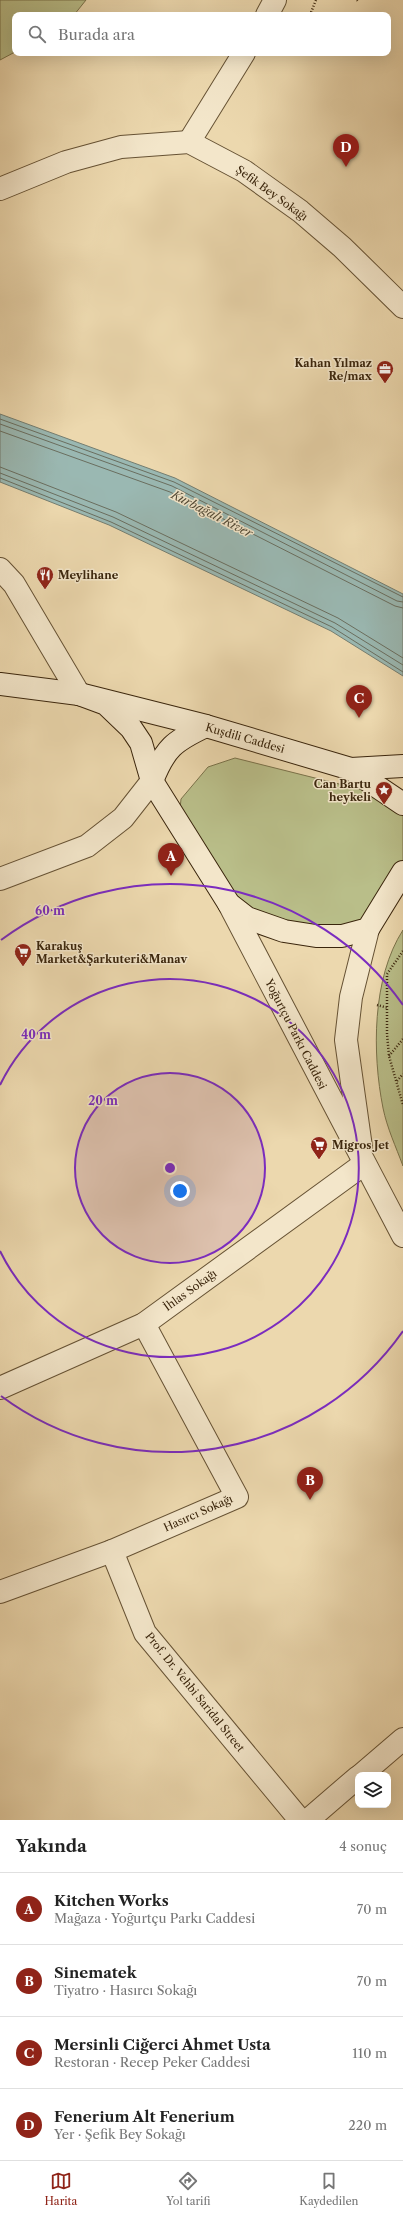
<!DOCTYPE html>
<html lang="tr">
<meta charset="utf-8">
<style>
:root{--surface:#fff;--page:#f2f2f2;--text:#222;--muted:#767676;--line:#e0e0e0;--accent:#8f2418}
body{margin:0;font-family:"Libre Caslon Text",serif;background:var(--page);color:var(--text)}
.controls{position:absolute;right:12px;bottom:12px;display:grid;overflow:hidden;border-radius:8px;box-shadow:0 4px 16px #0002}
.controls button{width:36px;height:36px;display:grid;place-items:center;padding:0;border:0;border-bottom:1px solid var(--line);background:var(--surface);color:var(--text);font:20px sans-serif}
.you{position:absolute;left:180px;top:1191px;width:14px;height:14px;margin:-10px;border:3px solid #fff;border-radius:50%;background:#1a73e8;box-shadow:0 0 0 6px #1a73e833}
.badge{display:grid;place-items:center;width:26px;height:26px;border-radius:50%;background:var(--accent);color:#fff;font-size:13px;font-weight:700}
.pin{position:absolute;translate:-50% -33px;filter:drop-shadow(0 1px 2px #0008)}
.pin::after{content:'';position:absolute;top:21px;width:14px;height:12px;background:inherit;clip-path:polygon(0 0,100% 0,50% 100%)}
.list{margin:0;padding:0;list-style:none}
h2{display:flex;justify-content:space-between;align-items:center;height:52px;margin:0;padding:0 16px;font-size:17px}
h2 small{font-size:13px;font-weight:400;color:var(--muted)}
.list li{display:grid;grid-template-columns:26px 1fr auto;gap:12px;align-items:center;box-sizing:border-box;height:72px;padding:0 16px;border-top:1px solid var(--line)}
.list b{display:block;font-size:15px;white-space:nowrap}
.list p{margin:0;font-size:13px;white-space:nowrap;color:var(--muted)}
.list em{font-size:13px;font-style:normal;color:var(--muted)}
.icon{flex:none;width:22px;height:22px;fill:none;stroke:currentColor;stroke-width:2;stroke-linecap:round;stroke-linejoin:round}
.map{position:relative;flex:none;width:403px;height:1820px;overflow:hidden}
.search{position:absolute;background:var(--surface);box-shadow:0 4px 16px #0002;left:12px;right:12px;top:12px;height:44px;display:flex;align-items:center;gap:10px;box-sizing:border-box;padding:0 14px;border-radius:8px;color:var(--muted);font-size:15px}
.sheet{height:340px;background:var(--surface)}
nav{display:flex;justify-content:space-around;align-items:center;box-sizing:border-box;height:56px;border-top:1px solid var(--line);background:var(--surface);font-size:11px;color:var(--muted)}
nav a{display:grid;justify-items:center;gap:2px}
nav .on{color:var(--accent)}
.map>svg:first-child{display:block}
.green{fill:#b9be89;stroke:#7a724a}
.water{fill:#9ab8b2;stroke:#747d70}
.lines{fill:none;stroke-linecap:round;stroke-linejoin:round}
.shore{stroke:#6a6e5f;stroke-width:1}
.minor-casing{stroke:#665234;stroke-width:24}
.tertiary-casing{stroke:#665234;stroke-width:24}
.secondary-casing{stroke:#3a250c;stroke-width:24}
.path{stroke:#3a250c;stroke-width:2.5;stroke-dasharray:1 2;stroke-linecap:butt}
.minor{stroke:#f3e6ca;stroke-width:22}
.tertiary{stroke:#f3e6ca;stroke-width:22}
.secondary{stroke:#f3e6ca;stroke-width:22}
.ring{fill:none;stroke:#7b2cbf;stroke-width:2}
.labels{text-anchor:middle;stroke-width:3;stroke-linejoin:round;paint-order:stroke}
.street-label{font-size:11px;fill:#3a250c;stroke:#f3e6ca}
.poi-label{font-size:11px;font-weight:bold;fill:#3a250c;stroke:#f3e6ca;text-anchor:start}
.water-label{font-size:12px;font-style:italic;fill:#524a36;stroke:#f3e6ca}
.centre{fill:#7b2cbf;stroke:#f3e6ca;stroke-width:2}
.ring-label{font-size:12px;text-anchor:middle;font-weight:bold;fill:#7b2cbf;stroke:#f3e6ca;stroke-width:3;stroke-linejoin:round;paint-order:stroke}
</style>
<div class="map">
<svg width="403" height="1820" viewBox="0 0 403 1820">
<rect width="100%" height="100%" fill="#ecd8ae"/>
<filter id="stains"><feTurbulence type="fractalNoise" baseFrequency=".005" numOctaves="4"/><feColorMatrix values="0 0 0 0 .2 0 0 0 0 .09 0 0 0 0 .02 0 0 0 .5 -.17"/></filter>
<radialGradient id="worn" r=".72"><stop offset=".6" stop-color="#630" stop-opacity="0"/><stop offset="1" stop-color="#630" stop-opacity=".3"/></radialGradient>
<g class="green">
<path d="M0,0H86L74,15H15V52L0,60Z"/>
<path d="M235,758L387,796L403,809V860L367,916L344,933L250,912L210,865L179,819L181,799L208,767Z"/>
<path d="M403,930V1166C396,1147 387,1128 383,1108C372,1053 372,978 403,930Z"/>
</g>
<path class="water" d="M0,414L175,478L403,594V676L331,631L109,525L0,482Z"/>
<g class="lines">
<g class="shore">
<path d="M0,419L174,482L403,597"/>
<path d="M0,424L172,486L397,601L403,602"/>
<path d="M0,431L170,492L395,606L403,608"/>
<path d="M0,467L116,512L338,618L403,658"/>
<path d="M0,473L113,517L335,623L403,665"/>
<path d="M0,478L111,522L332,627L403,672"/>
</g>
<defs>
<g id="minor">
<path d="M267,15L275,0"/>
<path d="M189,142L244,53"/>
<path d="M0,189L66,162L121,147L189,142L244,171L300,211L342,247L403,307"/>
<path d="M0,879L87,846L123,818L152,781"/>
<path d="M0,1388L144,1324L364,1164"/>
<path d="M112,1551L145,1633L300,1820"/>
<path d="M0,1592L112,1551L237,1497L144,1324"/>
<path d="M361,1775L403,1739"/>
<path d="M308,1820L358,1777"/>
</g>
<g id="tertiary">
<path d="M0,569L14,584L79,694"/>
<path d="M229,904L403,1236"/>
<path d="M361,1147L346,1040L351,997L368,929"/>
</g>
<g id="secondary">
<path d="M0,684L79,694L206,726L351,769L403,804"/>
<path d="M79,694L106,704L131,728L141,743L152,781L229,904L247,918L284,931L316,936H342L368,929L403,872"/>
<path d="M351,769L403,766"/>
<path d="M152,781C165,748 174,741 206,726"/>
</g>
</defs>
<use href="#minor" class="minor-casing"/>
<use href="#tertiary" class="tertiary-casing"/>
<use href="#secondary" class="secondary-casing"/>
<g class="path">
<path d="M357,0L358,1"/>
<path d="M310,15L316,0"/>
<path d="M287,53L292,55L293,53"/>
<path d="M403,951L387,974V1034L389,1056L403,1105"/>
<path d="M377,1005L388,1008"/>
<path d="M389,1056L403,1039"/>
<path d="M397,1081L403,1074"/>
</g>
<use href="#minor" class="minor"/>
<use href="#tertiary" class="tertiary"/>
<use href="#secondary" class="secondary"/>
</g>
<circle cx="170" cy="1168" r="95" fill="#7b2cbf" fill-opacity=".12"/>
<g class="ring">
<circle cx="170" cy="1168" r="95"/>
<path d="M0 1085A189 189 0 1 1 0 1251"/>
<path d="M403 1331A284 284 0 0 1 1 1396M1 940A284 284 0 0 1 403 1005"/>
</g>
<defs>
<symbol id="office-pin" viewBox="-11 -11 22 30"><path d="M0 17L-7.5 6A9.5 9.5 0 1 1 7.5 6Z" fill="#8f2418" stroke="#f3e6ca"/><path d="M-6-3h4V-5.5h4V-3h4V5H-6ZM-1-4.5V-3h2v-1.5ZM-6 0V1H6V0Z" fill="#fff"/></symbol>
<symbol id="restaurant-pin" viewBox="-11 -11 22 30"><path d="M0 17L-7.5 6A9.5 9.5 0 1 1 7.5 6Z" fill="#8f2418" stroke="#f3e6ca"/><path d="M-5-6h1v4h1v-4h1v4h1v-4h1v5L-1.5 .5V6h-2V.5L-5-1ZM5-6V6H3V1.5H1.5Q1.5-4 5-6Z" fill="#fff"/></symbol>
<symbol id="sight-pin" viewBox="-11 -11 22 30"><path d="M0 17L-7.5 6A9.5 9.5 0 1 1 7.5 6Z" fill="#8f2418" stroke="#f3e6ca"/><path d="M0-6L1.8-2.2L6-1.7L2.9 1.2L3.7 5.4L0 3.3L-3.7 5.4L-2.9 1.2L-6-1.7L-1.8-2.2Z" fill="#fff"/></symbol>
<symbol id="supermarket-pin" viewBox="-11 -11 22 30"><path d="M0 17L-7.5 6A9.5 9.5 0 1 1 7.5 6Z" fill="#8f2418" stroke="#f3e6ca"/><path d="M-6-5.5h2.5l.6 2H6L4.5 2H-2.5L-4.4-4H-6ZM-1.5 3.2a1.3 1.3 0 1 0 .1 0ZM3 3.2a1.3 1.3 0 1 0 .1 0Z" fill="#fff"/></symbol>
</defs>
<g fill-rule="evenodd">
<use href="#office-pin" x="375" y="359" width="20" height="27"/>
<use href="#restaurant-pin" x="35" y="565" width="20" height="27"/>
<use href="#sight-pin" x="374" y="780" width="20" height="27"/>
<use href="#supermarket-pin" x="13" y="942" width="20" height="27"/>
<use href="#supermarket-pin" x="309" y="1135" width="20" height="27"/>
</g>
<g class="labels">
<g class="street-label">
<text transform="translate(272 193) rotate(36)" y="4">Şefik Bey Sokağı</text>
<text transform="translate(245 738) rotate(16)" y="4">Kuşdili Caddesi</text>
<text transform="translate(296 1034) rotate(63)" y="4">Yoğurtçu Parkı Caddesi</text>
<text transform="translate(190 1290) rotate(-36)" y="4">İhlas Sokağı</text>
<text transform="translate(198 1513) rotate(-24)" y="4">Hasırcı Sokağı</text>
<text transform="translate(195 1692) rotate(51)" y="4">Prof. Dr. Vehbi Saridal Street</text>
</g>
<g class="poi-label">
<text x="372" y="367" text-anchor="end">Kahan Yılmaz<tspan x="372" dy="13">Re/max</tspan></text>
<text x="58" y="579">Meylihane</text>
<text x="371" y="788" text-anchor="end">Can Bartu<tspan x="371" dy="13">heykeli</tspan></text>
<text x="36" y="950">Karakuş<tspan x="36" dy="13">Market&amp;Şarkuteri&amp;Manav</tspan></text>
<text x="332" y="1149">Migros Jet</text>
</g>
<g class="water-label">
<text transform="translate(212 514) rotate(27)" y="4">Kurbağalı River</text>
</g>
</g>
<circle cx="170" cy="1168" r="6" class="centre"/>
<g class="ring-label">
<text x="50" y="915">60 m</text>
<text x="36" y="1039">40 m</text>
<text x="103" y="1105">20 m</text>
</g>
<rect width="100%" height="100%" filter="url(#stains)"/>
<rect width="100%" height="100%" fill="url(#worn)"/>
</svg>
<div class="controls">
<button><svg class="icon" aria-label="layers" viewBox="0 0 24 24"><path d="M12 4l9 5-9 5-9-5zM3 14l9 5 9-5"/></svg></button>
</div>
<div class="you"></div>
<div class="pin badge" style="left:171px;top:876px">A</div>
<div class="pin badge" style="left:310px;top:1500px">B</div>
<div class="pin badge" style="left:359px;top:718px">C</div>
<div class="pin badge" style="left:346px;top:167px">D</div>
<div class="search"><svg class="icon" aria-label="search" viewBox="0 0 24 24"><circle cx="10" cy="10" r="6"/><path d="M15 15l6 6"/></svg>Burada ara</div>
</div>
<section class="sheet">
<h2>Yakında<small>4 sonuç</small></h2>
<ul class="list">
<li><span class="badge">A</span><div><b>Kitchen Works</b><p>Mağaza · Yoğurtçu Parkı Caddesi</p></div><em>70 m</em></li>
<li><span class="badge">B</span><div><b>Sinematek</b><p>Tiyatro · Hasırcı Sokağı</p></div><em>70 m</em></li>
<li><span class="badge">C</span><div><b>Mersinli Ciğerci Ahmet Usta</b><p>Restoran · Recep Peker Caddesi</p></div><em>110 m</em></li>
<li><span class="badge">D</span><div><b>Fenerium Alt Fenerium</b><p>Yer · Şefik Bey Sokağı</p></div><em>220 m</em></li>
</ul>
</section>
<nav>
<a class="on"><svg class="icon" aria-label="map" viewBox="0 0 24 24"><path d="M3 6l6-2 6 2 6-2v14l-6 2-6-2-6 2zM9 4v14M15 6v14"/></svg>Harita</a>
<a><svg class="icon" aria-label="directions" viewBox="0 0 24 24"><path d="M12 3l9 9-9 9-9-9zM9 14v-3h6M13 9l2 2-2 2"/></svg>Yol tarifi</a>
<a><svg class="icon" aria-label="saved" viewBox="0 0 24 24"><path d="M7 4h10v16l-5-4-5 4z"/></svg>Kaydedilen</a>
</nav>
